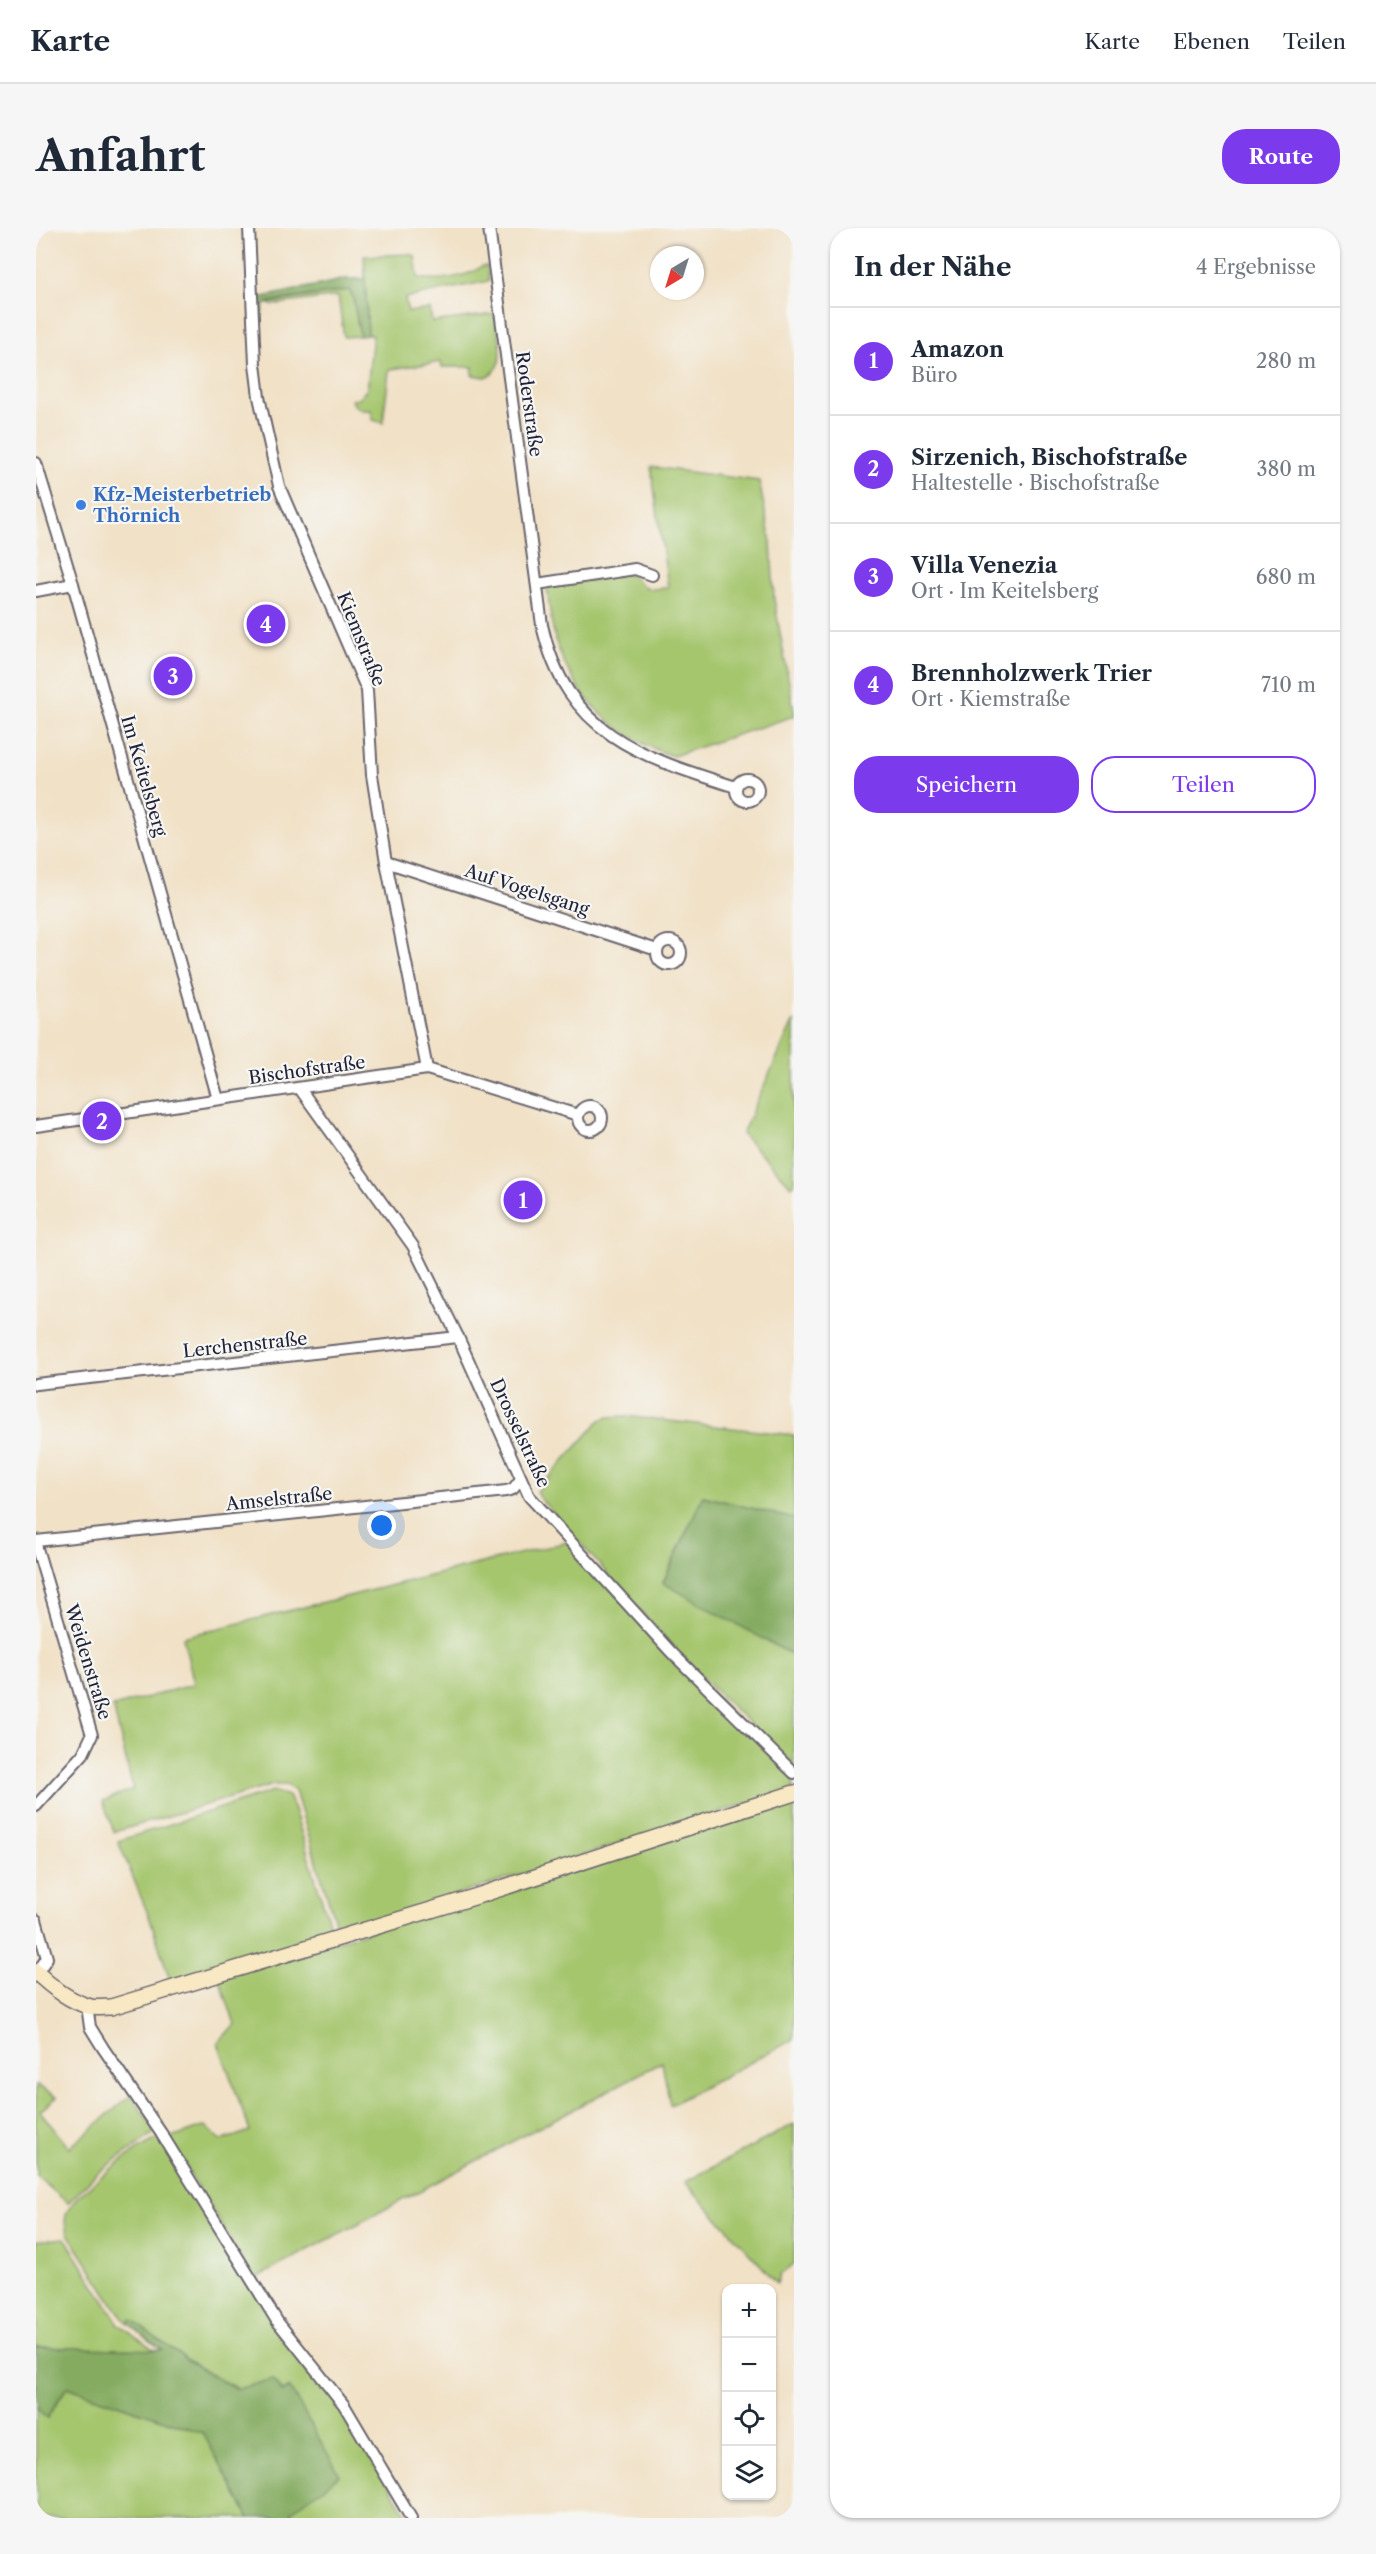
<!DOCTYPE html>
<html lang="de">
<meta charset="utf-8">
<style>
:root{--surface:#fff;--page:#f6f6f7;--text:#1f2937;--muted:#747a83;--line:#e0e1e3;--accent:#7c3aed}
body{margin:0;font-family:"Libre Caslon Text",serif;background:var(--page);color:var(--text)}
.controls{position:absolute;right:18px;bottom:18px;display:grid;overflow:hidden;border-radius:12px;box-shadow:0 2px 4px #0004}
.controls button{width:54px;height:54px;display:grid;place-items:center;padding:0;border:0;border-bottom:2px solid var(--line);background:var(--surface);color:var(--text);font:30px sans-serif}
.compass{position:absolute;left:614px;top:18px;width:54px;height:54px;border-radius:50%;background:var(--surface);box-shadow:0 2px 4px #0004;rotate:218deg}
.you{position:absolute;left:346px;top:1298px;width:21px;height:21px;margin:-15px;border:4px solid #fff;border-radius:50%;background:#1a73e8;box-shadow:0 0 0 9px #1a73e833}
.badge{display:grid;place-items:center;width:39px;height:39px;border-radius:50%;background:var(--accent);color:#fff;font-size:20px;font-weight:700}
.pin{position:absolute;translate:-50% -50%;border:3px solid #fff;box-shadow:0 2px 6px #0006}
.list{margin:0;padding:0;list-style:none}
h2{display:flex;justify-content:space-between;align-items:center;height:78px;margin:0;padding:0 24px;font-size:26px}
h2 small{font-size:20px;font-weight:400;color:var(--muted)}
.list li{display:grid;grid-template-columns:39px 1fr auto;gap:18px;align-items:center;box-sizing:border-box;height:108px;padding:0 24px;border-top:2px solid var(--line)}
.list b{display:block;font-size:22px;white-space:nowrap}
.list p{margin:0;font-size:20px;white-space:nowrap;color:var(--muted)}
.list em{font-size:20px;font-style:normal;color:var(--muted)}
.actions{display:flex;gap:12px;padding:18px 24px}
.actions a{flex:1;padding:14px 0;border:2px solid var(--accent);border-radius:24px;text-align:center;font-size:21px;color:var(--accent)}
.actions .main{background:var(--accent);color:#fff}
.icon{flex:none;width:33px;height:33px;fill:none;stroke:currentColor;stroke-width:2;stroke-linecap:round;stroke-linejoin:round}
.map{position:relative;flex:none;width:758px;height:2290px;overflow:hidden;border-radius:24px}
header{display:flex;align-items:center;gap:36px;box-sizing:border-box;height:84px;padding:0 30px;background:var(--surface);border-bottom:2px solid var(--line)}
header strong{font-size:28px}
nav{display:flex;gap:33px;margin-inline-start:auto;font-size:21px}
.intro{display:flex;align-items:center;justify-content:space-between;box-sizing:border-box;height:144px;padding:0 36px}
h1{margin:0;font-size:42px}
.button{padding:15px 27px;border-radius:24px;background:var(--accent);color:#fff;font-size:21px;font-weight:700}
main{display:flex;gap:36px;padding:0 36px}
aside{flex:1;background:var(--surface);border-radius:24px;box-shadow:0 2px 4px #0004}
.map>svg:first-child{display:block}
.green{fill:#a6c66e;stroke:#647454;stroke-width:1.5}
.forest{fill:#84ab61;stroke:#53664e;stroke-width:1.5}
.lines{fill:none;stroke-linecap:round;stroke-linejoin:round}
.minor-casing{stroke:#6a656c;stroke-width:14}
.secondary-casing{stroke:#6a656c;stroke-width:18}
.minor{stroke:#fff;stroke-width:10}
.secondary{stroke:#f8e8c3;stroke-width:15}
.shop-dot{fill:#3f7fe0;stroke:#f6f6f2;stroke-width:2}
.labels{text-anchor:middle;stroke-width:4.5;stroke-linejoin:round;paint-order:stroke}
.street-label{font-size:18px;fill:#22223b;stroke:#f6f6f2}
.shop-label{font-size:18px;font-weight:bold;fill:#366cbe;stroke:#f6f6f2;text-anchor:start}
</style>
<header>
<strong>Karte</strong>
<nav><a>Karte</a><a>Ebenen</a><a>Teilen</a></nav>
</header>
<div class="intro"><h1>Anfahrt</h1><a class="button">Route</a></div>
<main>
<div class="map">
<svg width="758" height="2290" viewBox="0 0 758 2290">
<rect width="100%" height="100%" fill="#f6f6f2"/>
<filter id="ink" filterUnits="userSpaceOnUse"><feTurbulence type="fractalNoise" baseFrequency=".0167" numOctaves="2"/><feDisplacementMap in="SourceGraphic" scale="12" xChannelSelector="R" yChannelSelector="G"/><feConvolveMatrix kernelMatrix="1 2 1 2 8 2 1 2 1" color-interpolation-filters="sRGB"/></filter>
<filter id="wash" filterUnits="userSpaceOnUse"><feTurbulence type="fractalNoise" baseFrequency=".008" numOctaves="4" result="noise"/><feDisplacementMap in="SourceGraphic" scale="24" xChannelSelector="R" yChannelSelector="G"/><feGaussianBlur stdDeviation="1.35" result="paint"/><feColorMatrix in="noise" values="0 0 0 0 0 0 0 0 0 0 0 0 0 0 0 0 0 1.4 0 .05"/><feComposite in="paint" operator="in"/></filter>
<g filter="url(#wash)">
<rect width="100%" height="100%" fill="#f1e1c6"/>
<g class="green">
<path d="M374,26L379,28L382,50C400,53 432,50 446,38H451L453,53L369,70L372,84L394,81L396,94L458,86C462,107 475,138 450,149L436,147L437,139H406L405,134L355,141L353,143L347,195L337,192L335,182C325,183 320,181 315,172L322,171L331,161L337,107H332L328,28Z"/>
<path d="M313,62L317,70L324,108L308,109L302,68L235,77L231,75Z"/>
<path d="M615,239L723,253L735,314L738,371L758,483V488L637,528C582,510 540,472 521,417C515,400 514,380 511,362L515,358L591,346C601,348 603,358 612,360C617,362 626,360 632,359Z"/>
<path d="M758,792V957L755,958L706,906Z"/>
<path d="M589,1188L758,1207V1291L667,1268L627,1354L758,1428V1539L653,1437L502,1268L501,1263L564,1192L573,1189Z"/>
<path d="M531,1314L756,1548L758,1559L755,1562L308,1702L300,1697L259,1563L250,1557H237L78,1604L67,1573L97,1561L77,1479L158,1456L147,1409Z"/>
<path d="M237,1563L252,1568L258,1581L294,1698L291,1707L135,1755L114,1691L82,1613Z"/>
<path d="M758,1570V1811L634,1877L626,1834L218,2051L133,1911L170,1898L185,1913L214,1903L182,1815L199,1796L183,1750Z"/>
<path d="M0,1857L21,1869L4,1883L33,1920L95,1867L118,1901L117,1906L60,1946L32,1975L0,1948Z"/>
<path d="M758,1896V2036L744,2047L741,2055L649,1954Z"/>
<path d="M125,1910L202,2034L313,2190L373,2290H256L253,2161C235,2169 222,2152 202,2161C164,2142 129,2118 95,2091L92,2095L82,2083L34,2009C29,2000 27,1991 32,1982C43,1963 104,1916 125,1910Z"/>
<path d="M29,2010L83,2096L120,2123L0,2119V2013Z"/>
<path d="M31,2159L167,2205L213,2290H0V2179L11,2190Z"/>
</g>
<g class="forest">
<path d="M310,51H329L332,107L324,108L317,70L313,62L237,73L228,77L222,105L221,71L223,70Z"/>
<path d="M667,1268L758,1291V1428L627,1355Z"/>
<path d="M95,2091C129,2117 163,2142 202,2161L237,2151L246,2164L254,2160L304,2247L256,2283V2290H213L167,2205L31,2159L11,2190L0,2179V2119L126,2122L92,2095Z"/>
</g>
</g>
<g filter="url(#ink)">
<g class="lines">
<defs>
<g id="minor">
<path d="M213,0L219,136L223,169L243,258L331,462L336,547L350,634L391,841"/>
<path d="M453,0L506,397C530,506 605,529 700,559"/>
<path d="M0,235L37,356L182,871"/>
<path d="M501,356L599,341L616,347"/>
<path d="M0,363L37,356"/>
<circle cx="711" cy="562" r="11"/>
<path d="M350,634L621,722"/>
<circle cx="633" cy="725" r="12"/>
<path d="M264,861L377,1018L422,1109L493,1268L635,1424L758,1545"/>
<circle cx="554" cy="890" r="12"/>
<path d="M0,898L391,841L542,887"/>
<path d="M0,1156L422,1109"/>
<path d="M0,1313L470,1263L477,1261L485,1251"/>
<path d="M0,1317L56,1507L47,1526L0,1578"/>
<path d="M0,1692L11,1730L1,1745"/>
<path d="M51,1777L54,1799L67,1820L125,1905L241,2093L308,2177L375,2290"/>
</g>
<path id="secondary" d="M0,1744C14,1758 35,1774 55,1779C60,1780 68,1779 75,1779L438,1669L758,1565"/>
</defs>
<use href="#minor" class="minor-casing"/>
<use href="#secondary" class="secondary-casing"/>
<use href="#minor" class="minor"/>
<use href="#secondary" class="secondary"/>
</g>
</g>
<circle class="shop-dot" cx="45" cy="277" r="6"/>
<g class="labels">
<g class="street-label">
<text transform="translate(493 176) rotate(82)" y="6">Roderstraße</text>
<text transform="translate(325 411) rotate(68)" y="6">Kiemstraße</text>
<text transform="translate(108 548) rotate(74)" y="6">Im Keitelsberg</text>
<text transform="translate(491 662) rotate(18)" y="6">Auf Vogelsgang</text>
<text transform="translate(271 842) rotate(-8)" y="6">Bischofstraße</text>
<text transform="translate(209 1117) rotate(-6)" y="6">Lerchenstraße</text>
<text transform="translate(484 1205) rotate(65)" y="6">Drosselstraße</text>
<text transform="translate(243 1271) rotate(-6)" y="6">Amselstraße</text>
<text transform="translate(52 1434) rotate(73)" y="6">Weidenstraße</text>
</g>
<g class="shop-label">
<text x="57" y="273">Kfz-Meisterbetrieb<tspan x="57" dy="21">Thörnich</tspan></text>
</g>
</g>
</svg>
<div class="controls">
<button>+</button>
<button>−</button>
<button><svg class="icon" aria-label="locate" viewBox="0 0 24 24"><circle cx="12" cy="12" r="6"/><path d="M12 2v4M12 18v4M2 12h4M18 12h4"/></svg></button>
<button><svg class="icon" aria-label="layers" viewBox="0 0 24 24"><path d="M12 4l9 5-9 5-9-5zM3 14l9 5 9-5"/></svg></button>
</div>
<svg class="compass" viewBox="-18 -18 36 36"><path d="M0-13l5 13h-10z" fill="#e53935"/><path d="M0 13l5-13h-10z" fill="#747a83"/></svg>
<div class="you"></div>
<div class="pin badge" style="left:487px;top:972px">1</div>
<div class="pin badge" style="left:66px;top:893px">2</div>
<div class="pin badge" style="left:137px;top:448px">3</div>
<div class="pin badge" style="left:230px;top:396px">4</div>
</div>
<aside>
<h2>In der Nähe<small>4 Ergebnisse</small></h2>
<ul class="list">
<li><span class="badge">1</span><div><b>Amazon</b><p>Büro</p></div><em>280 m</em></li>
<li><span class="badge">2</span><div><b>Sirzenich, Bischofstraße</b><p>Haltestelle · Bischofstraße</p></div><em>380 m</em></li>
<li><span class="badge">3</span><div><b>Villa Venezia</b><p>Ort · Im Keitelsberg</p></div><em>680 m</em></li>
<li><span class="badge">4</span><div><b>Brennholzwerk Trier</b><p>Ort · Kiemstraße</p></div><em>710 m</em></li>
</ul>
<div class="actions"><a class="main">Speichern</a><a>Teilen</a></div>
</aside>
</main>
